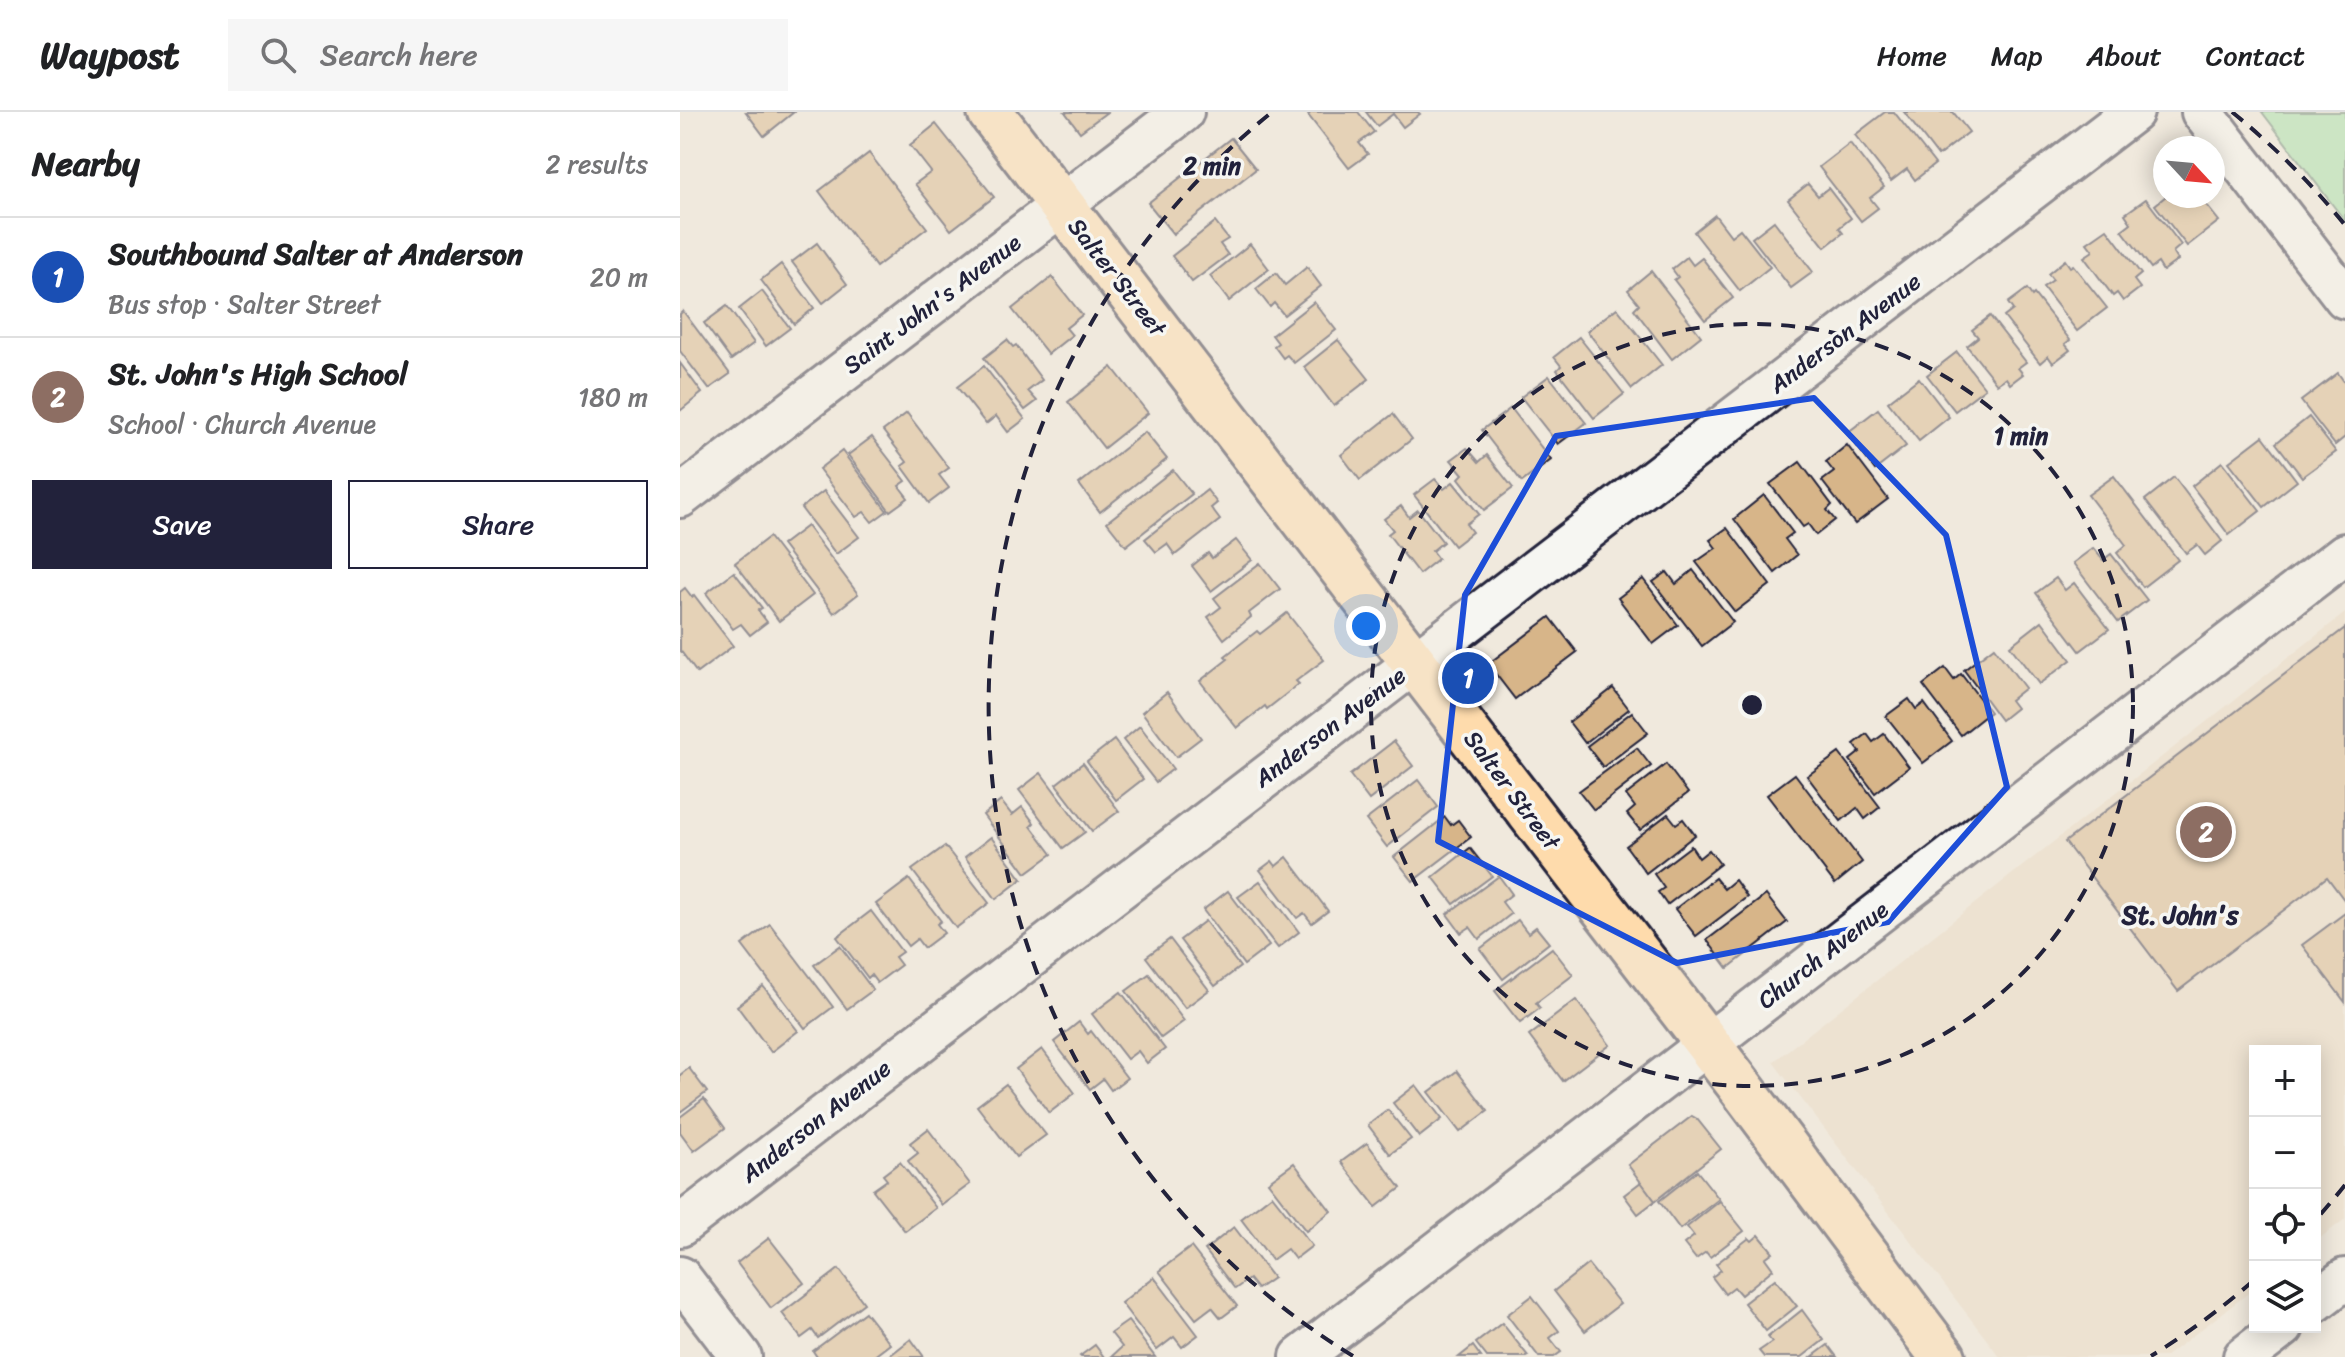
<!DOCTYPE html>
<meta charset="utf-8">
<style>
:root{--surface:#fff;--page:#f6f6f6;--text:#202124;--muted:#757577;--line:#e0e0e0;--accent:#22223b}
body{margin:0;font-family:Sriracha,sans-serif;background:var(--page);color:var(--text)}
.controls{position:absolute;right:24px;bottom:24px;display:grid;overflow:hidden;border-radius:0px;box-shadow:0 4px 20px #0003}
.controls button{width:72px;height:72px;display:grid;place-items:center;padding:0;border:0;border-bottom:2px solid var(--line);background:var(--surface);color:var(--text);font:40px sans-serif}
.compass{position:absolute;left:1473px;top:24px;width:72px;height:72px;border-radius:50%;background:var(--surface);box-shadow:0 4px 20px #0003;rotate:116deg}
.you{position:absolute;left:686px;top:514px;width:28px;height:28px;margin:-20px;border:6px solid #fff;border-radius:50%;background:#1a73e8;box-shadow:0 0 0 12px #1a73e833}
.badge{display:grid;place-items:center;width:52px;height:52px;border-radius:50%;background:var(--accent);color:#fff;font-size:26px;font-weight:700}
.pin{position:absolute;translate:-50% -50%;border:4px solid #fff;box-shadow:0 2px 8px #0006}
.list{margin:0;padding:0;list-style:none}
h2{display:flex;justify-content:space-between;align-items:center;height:104px;margin:0;padding:0 32px;font-size:34px}
h2 small{font-size:26px;font-weight:400;color:var(--muted)}
.list li{display:grid;grid-template-columns:52px 1fr auto;gap:24px;align-items:center;box-sizing:border-box;height:120px;padding:0 32px;border-top:2px solid var(--line)}
.list b{display:block;font-size:30px;white-space:nowrap}
.list p{margin:0;font-size:26px;white-space:nowrap;color:var(--muted)}
.list em{font-size:26px;font-style:normal;color:var(--muted)}
.actions{display:flex;gap:16px;padding:24px 32px}
.actions a{flex:1;padding:18px 0;border:2px solid var(--accent);border-radius:0px;text-align:center;font-size:28px;color:var(--accent)}
.actions .main{background:var(--accent);color:#fff}
.icon{flex:none;width:44px;height:44px;fill:none;stroke:currentColor;stroke-width:2;stroke-linecap:round;stroke-linejoin:round}
.map{position:relative;flex:none;width:1665px;height:1245px;overflow:hidden}
header{display:flex;align-items:center;gap:48px;box-sizing:border-box;height:112px;padding:0 40px;background:var(--surface);border-bottom:2px solid var(--line)}
header strong{font-size:38px}
nav{display:flex;gap:44px;margin-inline-start:auto;font-size:28px}
.search{width:560px;height:72px;background:var(--page);display:flex;align-items:center;gap:20px;box-sizing:border-box;padding:0 28px;border-radius:0px;color:var(--muted);font-size:30px}
main{display:flex}
aside{flex:1;background:var(--surface)}
.map>svg:first-child{display:block}
.built{fill:#e8d9c4}
.green{fill:#a1dfa6;stroke:#628070;stroke-width:2}
.building{fill:#d7b589;stroke:#22223b;stroke-width:2}
.lines{fill:none;stroke-linecap:round;stroke-linejoin:round}
.minor-casing{stroke:#22223b;stroke-width:46}
.major-casing{stroke:#22223b;stroke-width:50}
.minor{stroke:#f6f6f2;stroke-width:40}
.major{stroke:#fedbac;stroke-width:44}
.marked{fill:none;stroke:#1d4ed8;stroke-width:6;stroke-linejoin:round}
.ring{fill:none;stroke:#22223b;stroke-width:4;stroke-dasharray:14 10}
.labels{text-anchor:middle;stroke-width:7;stroke-linejoin:round;paint-order:stroke}
.street-label{font-size:24px;fill:#22223b;stroke:#f6f6f2}
.neighbourhood-label{font-size:26px;font-weight:bold;fill:#22223b;stroke:#f6f6f2}
.centre{fill:#22223b;stroke:#f6f6f2;stroke-width:4}
.ring-label{font-size:24px;text-anchor:middle;font-weight:bold;fill:#22223b;stroke:#f6f6f2;stroke-width:7;stroke-linejoin:round;paint-order:stroke}
</style>
<header>
<strong>Waypost</strong>
<div class="search"><svg class="icon" aria-label="search" viewBox="0 0 24 24"><circle cx="10" cy="10" r="6"/><path d="M15 15l6 6"/></svg>Search here</div>
<nav><a>Home</a><a>Map</a><a>About</a><a>Contact</a></nav>
</header>
<main>
<aside>
<h2>Nearby<small>2 results</small></h2>
<ul class="list">
<li><span class="badge" style="background:#1a4fb4">1</span><div><b>Southbound Salter at Anderson</b><p>Bus stop · Salter Street</p></div><em>20 m</em></li>
<li><span class="badge" style="background:#8d6e63">2</span><div><b>St. John's High School</b><p>School · Church Avenue</p></div><em>180 m</em></li>
</ul>
<div class="actions"><a class="main">Save</a><a>Share</a></div>
</aside>
<div class="map">
<svg width="1665" height="1245" viewBox="0 0 1665 1245">
<rect width="100%" height="100%" fill="#f0e9dd"/>
<filter id="ink" filterUnits="userSpaceOnUse"><feTurbulence type="fractalNoise" baseFrequency=".0125" numOctaves="2"/><feDisplacementMap in="SourceGraphic" scale="16" xChannelSelector="R" yChannelSelector="G"/><feConvolveMatrix kernelMatrix="1 2 1 2 8 2 1 2 1" color-interpolation-filters="sRGB"/></filter>
<g filter="url(#ink)">
<path class="built" d="M1665,501V1107L1635,1130V939H1575V1176L1485,1245H1320L1093,950Z"/>
<path class="green" d="M1582,0H1665V109Z"/>
<g class="building">
<path d="M66,0H114L84,24Z"/>
<path d="M385,0H427L400,20Z"/>
<path d="M632,0H678L694,20L679,31L688,42L669,56L628,3Z"/>
<path d="M686,0H738L740,2L723,15L713,2L697,14Z"/>
<path d="M1205,0H1214L1255,52L1235,68L1227,57L1211,69L1175,23Z"/>
<path d="M1224,0H1273L1289,20L1258,44Z"/>
<path d="M256,12L314,85L271,118L235,72L251,60L230,33Z"/>
<path d="M551,26L576,57L493,122L468,91Z"/>
<path d="M1170,31L1204,75L1190,86L1198,96L1181,109L1139,55Z"/>
<path d="M189,41L247,116L196,155L139,79Z"/>
<path d="M1128,72L1138,84L1148,76L1171,106L1159,116L1163,121L1145,135L1108,88Z"/>
<path d="M1486,84H1519L1539,109L1507,134L1475,93Z"/>
<path d="M1466,87L1501,133L1493,140L1498,148L1483,159L1478,151L1471,156L1442,118L1451,111L1445,102Z"/>
<path d="M1035,103L1051,124L1060,117L1090,155L1060,179L1014,120Z"/>
<path d="M1094,109L1133,160L1111,176L1072,126Z"/>
<path d="M535,110L548,127L540,132L548,143L512,170L492,144Z"/>
<path d="M1427,117L1461,162L1454,168L1460,176L1443,189L1437,181L1433,184L1404,145L1413,139L1407,131Z"/>
<path d="M137,131L167,172L143,191L112,150Z"/>
<path d="M570,132L589,157L549,189L530,164Z"/>
<path d="M1007,145L1013,153L1022,146L1053,186L1025,208L994,168L998,165L992,157Z"/>
<path d="M1385,148L1390,155L1393,153L1427,196L1397,219L1363,175L1373,168L1368,162Z"/>
<path d="M101,152L134,196L114,212L81,168Z"/>
<path d="M627,155L641,174L604,203L594,191L590,195L576,177L596,161L605,173Z"/>
<path d="M971,159L1021,224L992,247L954,197L959,192L948,178Z"/>
<path d="M372,165L402,203L386,216L392,223L368,242L332,197Z"/>
<path d="M1347,177L1352,184L1354,182L1390,228L1385,232L1390,238L1373,251L1368,244L1360,251L1324,205L1333,198L1328,191Z"/>
<path d="M82,179L110,216L86,234L59,197Z"/>
<path d="M634,190L656,218L614,251L607,243L603,246L594,234L598,231L592,223Z"/>
<path d="M47,194L74,231L51,248L24,211Z"/>
<path d="M937,196L982,253L952,277L907,219Z"/>
<path d="M3,199L50,262L29,277L0,239V202Z"/>
<path d="M1310,204L1346,250L1338,256L1343,262L1330,272L1326,266L1317,272L1287,234L1298,225L1292,218Z"/>
<path d="M899,225L944,282L914,306L877,258L881,254L874,245Z"/>
<path d="M327,228L333,235L336,233L362,268L348,279L357,289L345,298L304,246Z"/>
<path d="M658,228L689,267L654,294L624,255Z"/>
<path d="M1277,240L1305,276L1275,299L1247,263Z"/>
<path d="M0,251L22,281L0,299Z"/>
<path d="M304,254L345,307L328,320L316,304L306,312L277,275Z"/>
<path d="M432,255L468,301L424,336L388,290Z"/>
<path d="M1658,261L1665,271V325L1655,333L1621,289Z"/>
<path d="M869,264L906,311L878,332L841,285Z"/>
<path d="M1239,266L1269,305L1239,329L1208,290Z"/>
<path d="M831,296L871,348L842,370L802,318Z"/>
<path d="M1198,297L1226,334L1195,358L1167,321Z"/>
<path d="M227,301L269,356L259,363L269,376L249,391L222,354L227,350L203,319Z"/>
<path d="M713,302L732,327L680,368L661,343Z"/>
<path d="M1629,305L1656,340L1622,365L1596,331Z"/>
<path d="M465,320L487,347L420,400L399,372Z"/>
<path d="M1583,324L1617,369L1584,395L1549,350Z"/>
<path d="M192,325L226,369L219,374L228,386L210,399L168,343Z"/>
<path d="M1167,333L1208,387L1175,412L1142,369L1154,360L1146,350Z"/>
<path d="M787,336L799,350L807,343L833,376L804,398L779,366L783,362L771,348Z"/>
<path d="M162,339L207,399L192,410L184,400L176,405L139,357Z"/>
<path d="M1120,350L1152,393L1147,398L1155,408L1136,423L1128,412L1123,415L1090,372Z"/>
<path d="M1542,350L1580,399L1549,423L1512,374Z"/>
<path d="M493,358L512,382L446,434L427,410Z"/>
<path d="M1434,364L1498,448L1463,475L1437,441L1446,433L1408,383Z"/>
<path d="M1494,365L1542,429L1525,443L1517,433L1506,441L1465,388Z"/>
<path d="M755,367L764,377L773,370L799,402L786,412L792,420L774,434L734,383Z"/>
<path d="M527,378L537,391L531,396L540,408L495,443L487,432L476,440L465,427Z"/>
<path d="M144,379L179,425L156,442L121,396Z"/>
<path d="M1084,383L1113,421L1105,427L1117,443L1095,461L1054,407Z"/>
<path d="M721,394L729,405L738,398L763,430L752,439L758,447L739,462L708,422L713,418L704,407Z"/>
<path d="M127,414L178,482L154,501L102,433Z"/>
<path d="M1047,416L1090,473L1055,500L1016,450L1036,436L1030,428Z"/>
<path d="M89,425L133,483L99,509L55,451Z"/>
<path d="M556,428L572,448L531,479L512,454L528,441L532,446Z"/>
<path d="M1413,436L1423,448L1431,442L1467,488L1438,510L1393,451Z"/>
<path d="M580,451L600,477L569,501L571,505L544,527L528,505L541,495L534,486Z"/>
<path d="M1013,458L1053,510L1022,534L973,470L987,460L996,472Z"/>
<path d="M54,460L82,496L78,498L87,510L70,523L61,512L53,517L26,481Z"/>
<path d="M1376,466L1385,478L1394,471L1429,517L1400,539L1356,481Z"/>
<path d="M963,467L998,513L973,532L938,486Z"/>
<path d="M5,476L12,485L14,483L53,534L17,561L0,538V480Z"/>
<path d="M607,501L644,548L616,569L619,572L587,597L585,594L557,616L520,569L548,547L545,544L577,519L580,522Z"/>
<path d="M870,505L897,540L835,587L808,552Z"/>
<path d="M1362,509L1391,548L1359,572L1330,534Z"/>
<path d="M1665,516V789L1647,765L1498,879L1385,730Z"/>
<path d="M1314,535L1345,576L1330,588L1336,596L1321,608L1284,558Z"/>
<path d="M1265,556L1274,568L1281,562L1310,600L1281,623L1243,573Z"/>
<path d="M933,576L949,597L905,631L889,610Z"/>
<path d="M487,580L521,626L496,645L462,600Z"/>
<path d="M1229,587L1236,597L1244,591L1272,629L1243,651L1206,604Z"/>
<path d="M952,600L968,621L923,655L907,634Z"/>
<path d="M460,614L493,657L476,670L443,628Z"/>
<path d="M1187,622L1193,630L1204,622L1229,655L1195,681L1170,648L1180,640L1174,632Z"/>
<path d="M434,628L463,667L436,688L407,649Z"/>
<path d="M714,629L733,654L689,688L670,663Z"/>
<path d="M957,636L971,654L914,698L899,679Z"/>
<path d="M1159,641L1200,695L1185,707L1177,696L1161,709L1127,664Z"/>
<path d="M403,651L439,699L412,719L376,672Z"/>
<path d="M986,652L1008,681L960,718L947,702L955,695L946,683Z"/>
<path d="M361,661L405,720L383,736L339,678Z"/>
<path d="M1115,662L1182,750L1155,772L1087,683Z"/>
<path d="M738,668L758,695L707,735L686,708Z"/>
<path d="M321,689L332,703L342,695L354,711L351,714L372,742L346,761L303,703Z"/>
<path d="M988,702L996,712L1003,707L1015,723L966,761L946,734Z"/>
<path d="M765,705L771,713L778,708L791,725L733,769L714,745Z"/>
<path d="M311,725L342,767L316,787L285,745Z"/>
<path d="M265,734L309,791L276,816L232,758Z"/>
<path d="M1011,734L1019,746L1029,738L1040,752L987,793L978,780L984,776L974,762Z"/>
<path d="M790,736L812,764L774,792L753,765Z"/>
<path d="M607,745L648,799L632,811L624,801L617,806L580,758L592,749L596,754Z"/>
<path d="M819,764L832,782L822,790L831,802L799,827L790,815L781,821L767,802Z"/>
<path d="M1035,766L1044,777L1055,768L1067,785L1016,824L995,797Z"/>
<path d="M229,767L261,809L257,812L264,821L244,836L237,827L228,834L196,792Z"/>
<path d="M580,769L619,820L598,836L558,785Z"/>
<path d="M548,779L589,834L564,853L523,798Z"/>
<path d="M1086,783L1107,810L1048,856L1027,828Z"/>
<path d="M191,799L222,840L215,845L221,853L197,871L191,863L188,866L157,825Z"/>
<path d="M1665,801V890L1622,833Z"/>
<path d="M838,808L848,821L856,815L869,831L823,867L800,837Z"/>
<path d="M525,809L560,855L535,874L500,828Z"/>
<path d="M90,812L153,895L125,916L62,833Z"/>
<path d="M490,827L529,878L505,896L466,845Z"/>
<path d="M160,834L193,878L167,897L134,853Z"/>
<path d="M872,836L893,863L856,891L860,896L840,911L815,879Z"/>
<path d="M469,862L504,909L481,926L446,879Z"/>
<path d="M83,874L118,919L91,940L57,894Z"/>
<path d="M441,880L485,937L467,951L458,939L447,947L412,902Z"/>
<path d="M896,888L930,933L883,969L849,924Z"/>
<path d="M399,910L408,922L411,919L447,966L431,978L423,967L410,977L374,930Z"/>
<path d="M362,937L395,981L369,1001L336,957Z"/>
<path d="M9,956L27,980L0,1000V963Z"/>
<path d="M777,959L808,999L780,1020L749,980Z"/>
<path d="M326,972L366,1023L336,1045L297,994Z"/>
<path d="M736,973L762,1007L739,1025L713,991Z"/>
<path d="M24,987L45,1016L14,1039L0,1020V1005Z"/>
<path d="M708,998L731,1027L710,1042L688,1013Z"/>
<path d="M1012,1004L1017,1007L1041,1037L975,1089L948,1053Z"/>
<path d="M248,1017L290,1072L262,1093L228,1049L238,1041L230,1031Z"/>
<path d="M687,1031L721,1076L696,1095L661,1050Z"/>
<path d="M220,1050L256,1096L225,1119L193,1078L207,1068L203,1063Z"/>
<path d="M614,1051L651,1099L626,1119L588,1070Z"/>
<path d="M1017,1059L1039,1087L1000,1117L979,1089Z"/>
<path d="M961,1070L975,1089L958,1102L944,1083Z"/>
<path d="M592,1083L632,1134L615,1147L607,1137L592,1148L561,1107Z"/>
<path d="M1040,1089L1064,1119L1030,1145L1026,1140L1016,1147L1004,1132L1014,1124L1007,1115Z"/>
<path d="M554,1115L593,1166L577,1177L569,1167L555,1177L525,1138Z"/>
<path d="M1079,1123L1093,1140L1085,1146L1093,1157L1061,1183L1054,1175L1045,1182L1032,1165L1041,1158L1036,1152L1069,1126L1072,1129Z"/>
<path d="M89,1126L124,1171L91,1196L57,1151Z"/>
<path d="M511,1135L557,1194L541,1206L532,1195L516,1207L479,1159Z"/>
<path d="M908,1152L940,1192L905,1219L874,1179Z"/>
<path d="M159,1157L184,1191L138,1226L132,1218L121,1226L102,1201Z"/>
<path d="M474,1165L518,1223L502,1235L494,1225L477,1238L441,1191Z"/>
<path d="M1095,1167L1117,1194L1086,1219L1064,1191Z"/>
<path d="M852,1184L879,1219L870,1226L881,1240L874,1245H859L827,1203Z"/>
<path d="M1122,1198L1144,1228L1122,1245H1084L1079,1239L1092,1230L1088,1225Z"/>
<path d="M185,1200L210,1232L193,1245H137L133,1239Z"/>
<path d="M448,1209L458,1222L475,1245H431L442,1235L431,1221Z"/>
<path d="M822,1211L848,1244L846,1245H807L796,1231Z"/>
<path d="M231,1227L244,1245H208Z"/>
<path d="M415,1233L424,1245H401L400,1244Z"/>
<path d="M1148,1233L1157,1245H1132Z"/>
<path d="M793,1234L801,1245H779Z"/>
</g>
<g class="lines">
<defs>
<g id="minor">
<path d="M1522,0L1665,186"/>
<path d="M0,385L503,0"/>
<path d="M0,1114L1453,0"/>
<path d="M0,1165L61,1245"/>
<path d="M1635,1190L1665,1167"/>
<path d="M621,1245L1665,442"/>
<path d="M1564,1245L1603,1215"/>
</g>
<path id="major" d="M310,0L1057,970L1263,1245"/>
</defs>
<use href="#minor" class="minor-casing"/>
<use href="#major" class="major-casing"/>
<use href="#minor" class="minor"/>
<use href="#major" class="major"/>
</g>
</g>
<path d="M0 0H1665V1245H0ZM1134,286L1266,423L1327,675L1208,810L997,851L758,729L785,483L876,324Z" fill="#f0e9dd" fill-opacity=".55" fill-rule="evenodd"/>
<path class="marked" d="M1134,286L1266,423L1327,675L1208,810L997,851L758,729L785,483L876,324Z"/>
<g class="ring">
<circle cx="1072" cy="593" r="381"/>
<path d="M1665 1073A763 763 0 0 1 1639 1104M1573 1169A763 763 0 0 1 1471 1244M673 1244A763 763 0 0 1 592 0M1552 0A763 763 0 0 1 1665 113"/>
</g>
<g class="labels">
<g class="street-label">
<text transform="translate(437 165) rotate(52)" y="8">Salter Street</text>
<text transform="translate(252 192) rotate(-37)" y="8">Saint John's Avenue</text>
<text transform="translate(1165 221) rotate(-37)" y="8">Anderson Avenue</text>
<text transform="translate(650 615) rotate(-37)" y="8">Anderson Avenue</text>
<text transform="translate(832 678) rotate(53)" y="8">Salter Street</text>
<text transform="translate(1143 843) rotate(-38)" y="8">Church Avenue</text>
<text transform="translate(136 1009) rotate(-38)" y="8">Anderson Avenue</text>
</g>
<g class="neighbourhood-label">
<text x="1500" y="812">St. John's</text>
</g>
</g>
<circle cx="1072" cy="593" r="12" class="centre"/>
<g class="ring-label">
<text x="532" y="62">2 min</text>
<text x="1341" y="332">1 min</text>
</g>
</svg>
<div class="controls">
<button>+</button>
<button>−</button>
<button><svg class="icon" aria-label="locate" viewBox="0 0 24 24"><circle cx="12" cy="12" r="6"/><path d="M12 2v4M12 18v4M2 12h4M18 12h4"/></svg></button>
<button><svg class="icon" aria-label="layers" viewBox="0 0 24 24"><path d="M12 4l9 5-9 5-9-5zM3 14l9 5 9-5"/></svg></button>
</div>
<svg class="compass" viewBox="-18 -18 36 36"><path d="M0-13l5 13h-10z" fill="#e53935"/><path d="M0 13l5-13h-10z" fill="#757577"/></svg>
<div class="you"></div>
<div class="pin badge" style="left:788px;top:566px;background:#1a4fb4">1</div>
<div class="pin badge" style="left:1526px;top:720px;background:#8d6e63">2</div>
</div>
</main>
